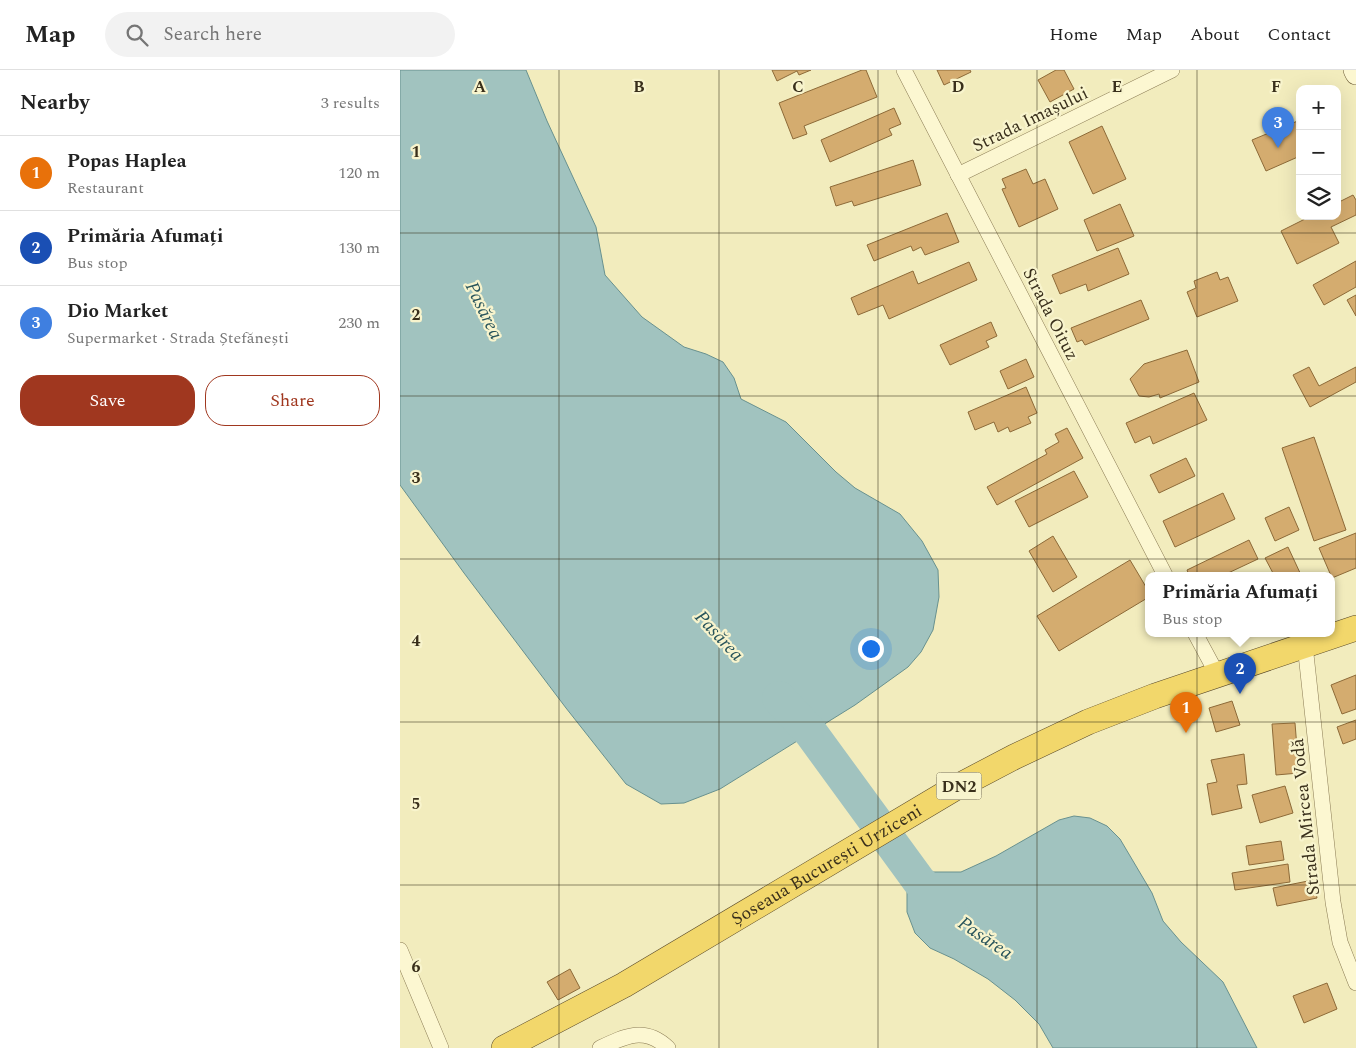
<!DOCTYPE html>
<meta charset="utf-8">
<style>
:root{--surface:#fff;--page:#f2f2f2;--text:#222;--muted:#767676;--line:#e0e0e0;--accent:#a0371f}
body{margin:0;font-family:Spectral,serif;background:var(--page);color:var(--text)}
.controls{position:absolute;right:15px;top:15px;display:grid;overflow:hidden;border-radius:10px;box-shadow:0 5px 20px #0002}
.controls button{width:45px;height:45px;display:grid;place-items:center;padding:0;border:0;border-bottom:1px solid var(--line);background:var(--surface);color:var(--text);font:25px sans-serif}
.you{position:absolute;left:470px;top:578px;width:18px;height:18px;margin:-12px;border:4px solid #fff;border-radius:50%;background:#1a73e8;box-shadow:0 0 0 8px #1a73e833}
.badge{display:grid;place-items:center;width:32px;height:32px;border-radius:50%;background:var(--accent);color:#fff;font-size:16px;font-weight:700}
.pin{position:absolute;translate:-50% -41px;filter:drop-shadow(0 1px 2px #0008)}
.pin::after{content:'';position:absolute;top:26px;width:18px;height:15px;background:inherit;clip-path:polygon(0 0,100% 0,50% 100%)}
.popup{position:absolute;left:745px;top:502px;width:190px;height:65px;box-sizing:border-box;display:grid;place-content:center;border-radius:10px;background:var(--surface);filter:drop-shadow(0 1px 4px #0005);font-size:16px;white-space:nowrap;color:var(--muted)}
.popup b{font-size:19px;color:var(--text)}
.popup::after{content:'';position:absolute;left:50%;top:100%;margin-left:-10px;border:10px solid transparent;border-top-color:var(--surface)}
.list{margin:0;padding:0;list-style:none}
h2{display:flex;justify-content:space-between;align-items:center;height:65px;margin:0;padding:0 20px;font-size:21px}
h2 small{font-size:16px;font-weight:400;color:var(--muted)}
.list li{display:grid;grid-template-columns:32px 1fr auto;gap:15px;align-items:center;box-sizing:border-box;height:75px;padding:0 20px;border-top:1px solid var(--line)}
.list b{display:block;font-size:19px;white-space:nowrap}
.list p{margin:0;font-size:16px;white-space:nowrap;color:var(--muted)}
.list em{font-size:16px;font-style:normal;color:var(--muted)}
.actions{display:flex;gap:10px;padding:15px 20px}
.actions a{flex:1;padding:11px 0;border:1px solid var(--accent);border-radius:20px;text-align:center;font-size:18px;color:var(--accent)}
.actions .main{background:var(--accent);color:#fff}
.icon{flex:none;width:28px;height:28px;fill:none;stroke:currentColor;stroke-width:2;stroke-linecap:round;stroke-linejoin:round}
.map{position:relative;flex:none;width:956px;height:978px;overflow:hidden}
header{display:flex;align-items:center;gap:30px;box-sizing:border-box;height:70px;padding:0 25px;background:var(--surface);border-bottom:1px solid var(--line)}
header strong{font-size:24px}
nav{display:flex;gap:28px;margin-inline-start:auto;font-size:18px}
.search{width:350px;height:45px;background:var(--page);display:flex;align-items:center;gap:12px;box-sizing:border-box;padding:0 18px;border-radius:28px;color:var(--muted);font-size:19px}
main{display:flex}
aside{flex:1;background:var(--surface)}
.map>svg:first-child{display:block}
.water{fill:#a1c3bf;stroke:#68918f}
.lines{fill:none;stroke-linecap:round;stroke-linejoin:round}
.river{stroke:#a1c3bf;stroke-width:34}
.building{fill:#d4ac6f;stroke:#8d6a38}
.minor-casing{stroke:#8b7c55;stroke-width:16}
.secondary-casing{stroke:#6d5d38;stroke-width:22}
.trunk-casing{stroke:#58482a;stroke-width:26}
.minor{stroke:#fcf7d1;stroke-width:15}
.secondary{stroke:#fcf7d1;stroke-width:21}
.trunk{stroke:#f2d76b;stroke-width:25}
.grid{fill:none;stroke:#392f1b;stroke-width:1;stroke-opacity:0.55}
.labels{text-anchor:middle;stroke-width:4.5;stroke-linejoin:round;paint-order:stroke}
.shield{fill:#f8f4cd;stroke:#726a50;stroke-width:1}
.shield-label{font-size:16px;font-weight:bold;fill:#392f1b}
.street-label{font-size:18px;fill:#392f1b;stroke:#f8f4cd}
.water-label{font-size:19px;font-style:italic;fill:#28545b;stroke:#f8f4cd}
.grid-label{font-size:16px;text-anchor:middle;font-weight:bold;fill:#392f1b;stroke:#f8f4cd;stroke-width:4.5;stroke-linejoin:round;paint-order:stroke}
</style>
<header>
<strong>Map</strong>
<div class="search"><svg class="icon" aria-label="search" viewBox="0 0 24 24"><circle cx="10" cy="10" r="6"/><path d="M15 15l6 6"/></svg>Search here</div>
<nav><a>Home</a><a>Map</a><a>About</a><a>Contact</a></nav>
</header>
<main>
<aside>
<h2>Nearby<small>3 results</small></h2>
<ul class="list">
<li><span class="badge" style="background:#e8710a">1</span><div><b>Popas Haplea</b><p>Restaurant</p></div><em>120 m</em></li>
<li><span class="badge" style="background:#1a4fb4">2</span><div><b>Primăria Afumați</b><p>Bus stop</p></div><em>130 m</em></li>
<li><span class="badge" style="background:#3f7fe0">3</span><div><b>Dio Market</b><p>Supermarket · Strada Ștefănești</p></div><em>230 m</em></li>
</ul>
<div class="actions"><a class="main">Save</a><a>Share</a></div>
</aside>
<div class="map">
<svg width="956" height="978" viewBox="0 0 956 978">
<rect width="100%" height="100%" fill="#f2ecbd"/>
<g class="water">
<path d="M0,0H126L147,51L196,157L205,205L242,247L284,277L306,284L323,292L334,308L341,329L386,352L436,402L455,418L500,444L522,471L538,500L539,527L533,560L521,582L508,597L455,635L320,719L284,733L261,734L226,714L166,638L64,503L0,415Z"/>
<path d="M674,746L690,748L707,756L720,769L752,823L763,851L781,872L823,912L857,978H653L639,954L615,930L588,909L554,889L530,878L515,863L507,842V822L532,802H561L596,786L659,750Z"/>
</g>
<g class="lines">
<path class="river" d="M379,628L411,663L519,811L552,844"/>
</g>
<g class="building">
<path d="M372,0H411L399,5L397,1L377,11Z"/>
<path d="M462,0H466L477,27L404,56L407,64L393,69L379,33Z"/>
<path d="M537,0H570L571,2L544,15Z"/>
<path d="M656,0H664L674,19L650,32L638,10Z"/>
<path d="M494,38L501,54L489,59L492,65L430,92L421,70Z"/>
<path d="M900,50V86L866,101L852,70Z"/>
<path d="M702,56L726,109L693,124L669,72Z"/>
<path d="M513,90L521,115L454,136L452,131L436,136L430,117Z"/>
<path d="M626,99L633,114L645,109L658,139L619,157L602,119L606,118L602,109Z"/>
<path d="M953,125L956,130V145L931,157L939,173L897,194L881,161L911,146H937V133Z"/>
<path d="M720,134L734,166L697,181L684,150Z"/>
<path d="M547,143L559,172L525,185L521,177L513,181L511,176L474,191L467,175Z"/>
<path d="M718,178L729,204L688,221L686,214L660,224L652,205Z"/>
<path d="M956,191V217L924,235L913,215Z"/>
<path d="M569,192L577,210L489,249L483,235L458,245L451,228L513,201L518,214Z"/>
<path d="M817,202L820,210L828,207L838,231L797,247L787,222L796,218L794,211Z"/>
<path d="M956,225V246L947,230Z"/>
<path d="M741,230L749,249L685,275L682,270L677,272L671,258Z"/>
<path d="M591,252L597,266L586,271L589,277L550,295L540,275Z"/>
<path d="M787,280L799,312L760,328L759,324L749,327L739,326L730,309L744,294Z"/>
<path d="M626,289L634,307L608,319L600,301Z"/>
<path d="M909,297L919,316L956,297V312L910,337L893,305Z"/>
<path d="M626,317L637,343L628,347L631,353L610,362L608,357L598,362L594,352L575,360L568,342Z"/>
<path d="M794,323L807,350L753,374L750,366L735,373L726,353Z"/>
<path d="M667,358L683,388L597,435L587,417L647,384L645,380L659,372L655,364Z"/>
<path d="M914,367L946,460L914,471L882,378Z"/>
<path d="M786,388L795,406L759,423L750,405Z"/>
<path d="M674,401L688,427L629,457L615,431Z"/>
<path d="M823,423L835,449L775,477L763,451Z"/>
<path d="M889,437L899,460L875,471L865,448Z"/>
<path d="M956,463V498L932,508L919,478Z"/>
<path d="M653,466L677,507L653,522L629,481Z"/>
<path d="M849,470L858,489L826,504L827,505H789L787,500Z"/>
<path d="M888,477L901,505H874L865,488Z"/>
<path d="M730,490L749,522V527L659,581L637,546Z"/>
<path d="M956,605V639L942,644L931,615Z"/>
<path d="M832,631L840,655L816,662L809,638Z"/>
<path d="M956,650V669L943,674L937,657Z"/>
<path d="M895,653L899,703L876,705L872,654Z"/>
<path d="M844,684L847,714L837,715L842,738L812,745L807,714L817,712L811,690Z"/>
<path d="M885,716L893,743L860,753L852,725Z"/>
<path d="M881,771L884,790L849,795L846,776Z"/>
<path d="M888,794L890,812L835,820L832,803Z"/>
<path d="M913,810L917,828L877,836L873,818Z"/>
<path d="M170,899L180,918L158,930L147,912Z"/>
<path d="M927,913L937,939L904,953L893,926Z"/>
</g>
<g class="lines">
<defs>
<g id="minor">
<path d="M504,0L765,505"/>
<path d="M558,105L772,0"/>
<path d="M795,563L817,604"/>
<path d="M905,575L933,832L940,872L956,913"/>
<path d="M0,880L41,978"/>
<path d="M200,978C225,966 245,956 268,978"/>
</g>
<path id="secondary" d="M954,0L956,4"/>
<g id="trunk">
<path id="s1" d="M104,978L224,915L555,718L614,687L688,652L755,626L956,558"/>
</g>
</defs>
<use href="#minor" class="minor-casing"/>
<use href="#secondary" class="secondary-casing"/>
<use href="#trunk" class="trunk-casing"/>
<use href="#minor" class="minor"/>
<use href="#secondary" class="secondary"/>
<use href="#trunk" class="trunk"/>
</g>
<path class="grid" d="M159,0V978M319,0V978M478,0V978M637,0V978M797,0V978M0,163H956M0,326H956M0,489H956M0,652H956M0,815H956"/>
<g class="labels">
<rect class="shield" x="536.5" y="702.5" width="45" height="27" rx="4"/>
<g class="shield-label">
<text x="559" y="722">DN2</text>
</g>
<g class="street-label">
<text transform="translate(630 49) rotate(-26)" y="6">Strada Imașului</text>
<text transform="translate(651 244) rotate(63)" y="6">Strada Oituz</text>
<text transform="translate(905 747) rotate(-96)" y="6">Strada Mircea Vodă</text>
<text dy="6" stroke="none"><textPath href="#s1" startOffset="371">Șoseaua București Urziceni</textPath></text>
</g>
<g class="water-label">
<text transform="translate(85 240) rotate(64)" y="7">Pasărea</text>
<text transform="translate(320 565) rotate(47)" y="7">Pasărea</text>
<text transform="translate(586 867) rotate(34)" y="7">Pasărea</text>
</g>
</g>
<g class="grid-label">
<text x="80" y="22">A</text>
<text x="239" y="22">B</text>
<text x="398" y="22">C</text>
<text x="558" y="22">D</text>
<text x="717" y="22">E</text>
<text x="876" y="22">F</text>
<text x="16" y="87">1</text>
<text x="16" y="250">2</text>
<text x="16" y="413">3</text>
<text x="16" y="576">4</text>
<text x="16" y="739">5</text>
<text x="16" y="902">6</text>
</g>
</svg>
<div class="controls">
<button>+</button>
<button>−</button>
<button><svg class="icon" aria-label="layers" viewBox="0 0 24 24"><path d="M12 4l9 5-9 5-9-5zM3 14l9 5 9-5"/></svg></button>
</div>
<div class="you"></div>
<div class="pin badge" style="left:786px;top:663px;background:#e8710a">1</div>
<div class="pin badge" style="left:840px;top:624px;background:#1a4fb4">2</div>
<div class="popup"><b>Primăria Afumați</b>Bus stop</div>
<div class="pin badge" style="left:878px;top:78px;background:#3f7fe0">3</div>
</div>
</main>
